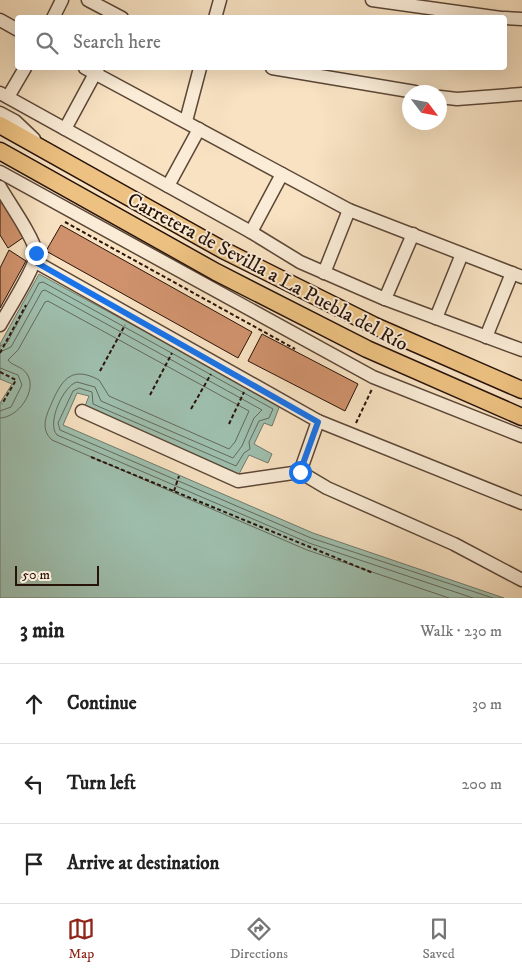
<!DOCTYPE html>
<meta charset="utf-8">
<style>
:root{--surface:#fff;--page:#f2f2f2;--text:#222;--muted:#767676;--line:#e0e0e0;--accent:#8f2418}
body{margin:0;font-family:"IM FELL DW Pica",serif;background:var(--page);color:var(--text)}
.compass{position:absolute;left:402px;top:85px;width:45px;height:45px;border-radius:50%;background:var(--surface);box-shadow:0 5px 20px #0002;rotate:122deg}
.scale{position:absolute;left:15px;bottom:12px;width:84px;box-sizing:border-box;padding-left:5px;border:2px solid #281309;border-top:0;font-size:14px;line-height:18px;white-space:nowrap;color:#281309;-webkit-text-stroke:4px #faecd7;paint-order:stroke}
.stop{position:absolute;width:15px;height:15px;margin:-11px;border:4px solid #1a73e8;border-radius:50%;background:#fff}
.stop.end{background:#1a73e8;border-color:#fff;box-shadow:0 1px 5px #0008}
.list{margin:0;padding:0;list-style:none}
h2{display:flex;justify-content:space-between;align-items:center;height:65px;margin:0;padding:0 20px;font-size:21px}
h2 small{font-size:16px;font-weight:400;color:var(--muted)}
.list li{display:grid;grid-template-columns:32px 1fr auto;gap:15px;align-items:center;box-sizing:border-box;height:80px;padding:0 20px;border-top:1px solid var(--line)}
.list b{display:block;font-size:19px;white-space:nowrap}
.list em{font-size:16px;font-style:normal;color:var(--muted)}
.icon{flex:none;width:28px;height:28px;fill:none;stroke:currentColor;stroke-width:2;stroke-linecap:round;stroke-linejoin:round}
.map{position:relative;flex:none;width:522px;height:598px;overflow:hidden}
.search{position:absolute;background:var(--surface);box-shadow:0 5px 20px #0002;left:15px;right:15px;top:15px;height:55px;display:flex;align-items:center;gap:12px;box-sizing:border-box;padding:0 18px;border-radius:5px;color:var(--muted);font-size:19px}
.sheet{height:305px;background:var(--surface)}
nav{display:flex;justify-content:space-around;align-items:center;box-sizing:border-box;height:70px;border-top:1px solid var(--line);background:var(--surface);font-size:14px;color:var(--muted)}
nav a{display:grid;justify-items:center;gap:2px}
nav .on{color:var(--accent)}
.map>svg:first-child{display:block}
.water{fill:#9ebfae;stroke:#6f7a6c}
.lines{fill:none;stroke-linecap:round;stroke-linejoin:round}
.shore{stroke:#63695c;stroke-width:1}
.building{fill:#cf926c;stroke:#281309}
.minor-casing{stroke:#5c4737;stroke-width:15}
.major-casing{stroke:#281309;stroke-width:19}
.path{stroke:#281309;stroke-width:2;stroke-dasharray:4 2.5;stroke-linecap:butt}
.minor{stroke:#faecd7;stroke-width:12}
.major{stroke:#ecc181;stroke-width:16}
.route{stroke:#1a73e8;stroke-width:6}
.labels{text-anchor:middle;stroke-width:4;stroke-linejoin:round;paint-order:stroke}
.street-label{font-size:20px;fill:#281309;stroke:#faecd7}
</style>
<div class="map">
<svg width="522" height="598" viewBox="0 0 522 598">
<rect width="100%" height="100%" fill="#f8e2c2"/>
<filter id="stains"><feTurbulence type="fractalNoise" baseFrequency=".004" numOctaves="4"/><feColorMatrix values="0 0 0 0 .2 0 0 0 0 .09 0 0 0 0 .02 0 0 0 .5 -.17"/></filter>
<radialGradient id="worn" r=".72"><stop offset=".6" stop-color="#630" stop-opacity="0"/><stop offset="1" stop-color="#630" stop-opacity=".3"/></radialGradient>
<path class="water" d="M39,274L280,405L272,426L264,423L254,444L272,454L268,463L249,455L239,474L85,406L89,396L77,393L63,425L313,533L504,598H0V403L12,384L0,379V344Z"/>
<g class="lines">
<g class="shore">
<path d="M0,346L7,343L39,283L43,282L273,409L269,418L259,421L249,442L250,449L244,453L236,466L93,404L92,392L79,388L73,391L58,423L60,430L311,538L493,598"/>
<path d="M0,352L11,347L42,291L45,290L262,410L254,418L242,446L233,458L101,401L95,387L77,382C64,385 46,423 57,435L309,543L473,598"/>
<path d="M0,368L18,375L22,385L11,407L0,411"/>
<path d="M0,418C18,418 38,390 27,374C22,366 12,366 8,360L18,350L45,302L48,301L249,411L235,442L229,449L109,396L99,380C73,366 63,378 53,400C47,414 39,428 52,440L307,550L449,598"/>
</g>
</g>
<g class="building">
<path d="M0,199H2L24,237L8,248L0,235Z"/>
<path d="M61,225L252,332L238,358L46,251Z"/>
<path d="M9,250L26,261L0,308V268Z"/>
<path d="M262,334L358,384L345,411L248,361Z"/>
</g>
<g class="lines">
<defs>
<g id="minor">
<path d="M88,0L122,18"/>
<path d="M372,0L501,18"/>
<path d="M53,18L62,0"/>
<path d="M215,18L220,0"/>
<path d="M504,18L522,19"/>
<path d="M0,20L18,30"/>
<path d="M85,68L349,210L522,277"/>
<path d="M272,68L415,92"/>
<path d="M0,93L251,232L300,262L385,299L522,350"/>
<path d="M8,97L25,68"/>
<path d="M440,97L457,99L522,94"/>
<path d="M0,113L15,121L34,139"/>
<path d="M186,121L200,68"/>
<path d="M65,129L98,68"/>
<path d="M0,172L373,377L522,436"/>
<path d="M168,186L199,129"/>
<path d="M0,187C9,203 33,236 36,252C38,264 7,312 0,325"/>
<path d="M251,232L282,174"/>
<path d="M34,261L318,421L300,472"/>
<path d="M324,273L349,210"/>
<path d="M385,299L413,234"/>
<path d="M436,318L462,254"/>
<path d="M486,337L512,273"/>
<path d="M82,411L238,481L300,472L327,488L454,544L522,580"/>
<path d="M318,421L522,503"/>
</g>
<g id="major">
<path d="M0,125L223,250L375,326L522,390"/>
<path d="M0,151L216,272L367,349L522,417"/>
</g>
</defs>
<use href="#minor" class="minor-casing"/>
<use href="#major" class="major-casing"/>
<g class="path">
<path d="M65,222L295,349"/>
<path d="M0,353L26,305"/>
<path d="M100,371L125,325"/>
<path d="M0,372L16,380L2,404"/>
<path d="M150,395L172,353"/>
<path d="M191,409L211,374"/>
<path d="M356,423L372,389"/>
<path d="M229,424L244,392"/>
<path d="M91,457L373,573"/>
<path d="M174,491L179,476"/>
</g>
<use href="#minor" class="minor"/>
<use href="#major" class="major"/>
</g>
<g class="lines">
<path class="route" d="M36,253L34,261L39,264L318,422L300,472"/>
</g>
<g class="labels">
<g class="street-label">
<text transform="translate(268 271) rotate(28)" y="7">Carretera de Sevilla a La Puebla del Río</text>
</g>
</g>
<rect width="100%" height="100%" filter="url(#stains)"/>
<rect width="100%" height="100%" fill="url(#worn)"/>
</svg>
<svg class="compass" viewBox="-18 -18 36 36"><path d="M0-13l5 13h-10z" fill="#e53935"/><path d="M0 13l5-13h-10z" fill="#767676"/></svg>
<div class="scale">50 m</div>
<div class="stop" style="left:300px;top:472px"></div>
<div class="stop end" style="left:36px;top:253px"></div>
<div class="search"><svg class="icon" aria-label="search" viewBox="0 0 24 24"><circle cx="10" cy="10" r="6"/><path d="M15 15l6 6"/></svg>Search here</div>
</div>
<section class="sheet">
<h2>3 min<small>Walk · 230 m</small></h2>
<ul class="list">
<li><svg class="icon" aria-label="ahead" viewBox="0 0 24 24"><path d="M12 20V5M6 11l6-6 6 6"/></svg><div><b>Continue</b></div><em>30 m</em></li>
<li><svg class="icon" aria-label="left" viewBox="0 0 24 24"><path d="M17 20v-9H6M10 6l-5 5 5 5"/></svg><div><b>Turn left</b></div><em>200 m</em></li>
<li><svg class="icon" aria-label="arrive" viewBox="0 0 24 24"><path d="M6 21V4h12l-3 4 3 4H6"/></svg><div><b>Arrive at destination</b></div></li>
</ul>
</section>
<nav>
<a class="on"><svg class="icon" aria-label="map" viewBox="0 0 24 24"><path d="M3 6l6-2 6 2 6-2v14l-6 2-6-2-6 2zM9 4v14M15 6v14"/></svg>Map</a>
<a><svg class="icon" aria-label="directions" viewBox="0 0 24 24"><path d="M12 3l9 9-9 9-9-9zM9 14v-3h6M13 9l2 2-2 2"/></svg>Directions</a>
<a><svg class="icon" aria-label="saved" viewBox="0 0 24 24"><path d="M7 4h10v16l-5-4-5 4z"/></svg>Saved</a>
</nav>
